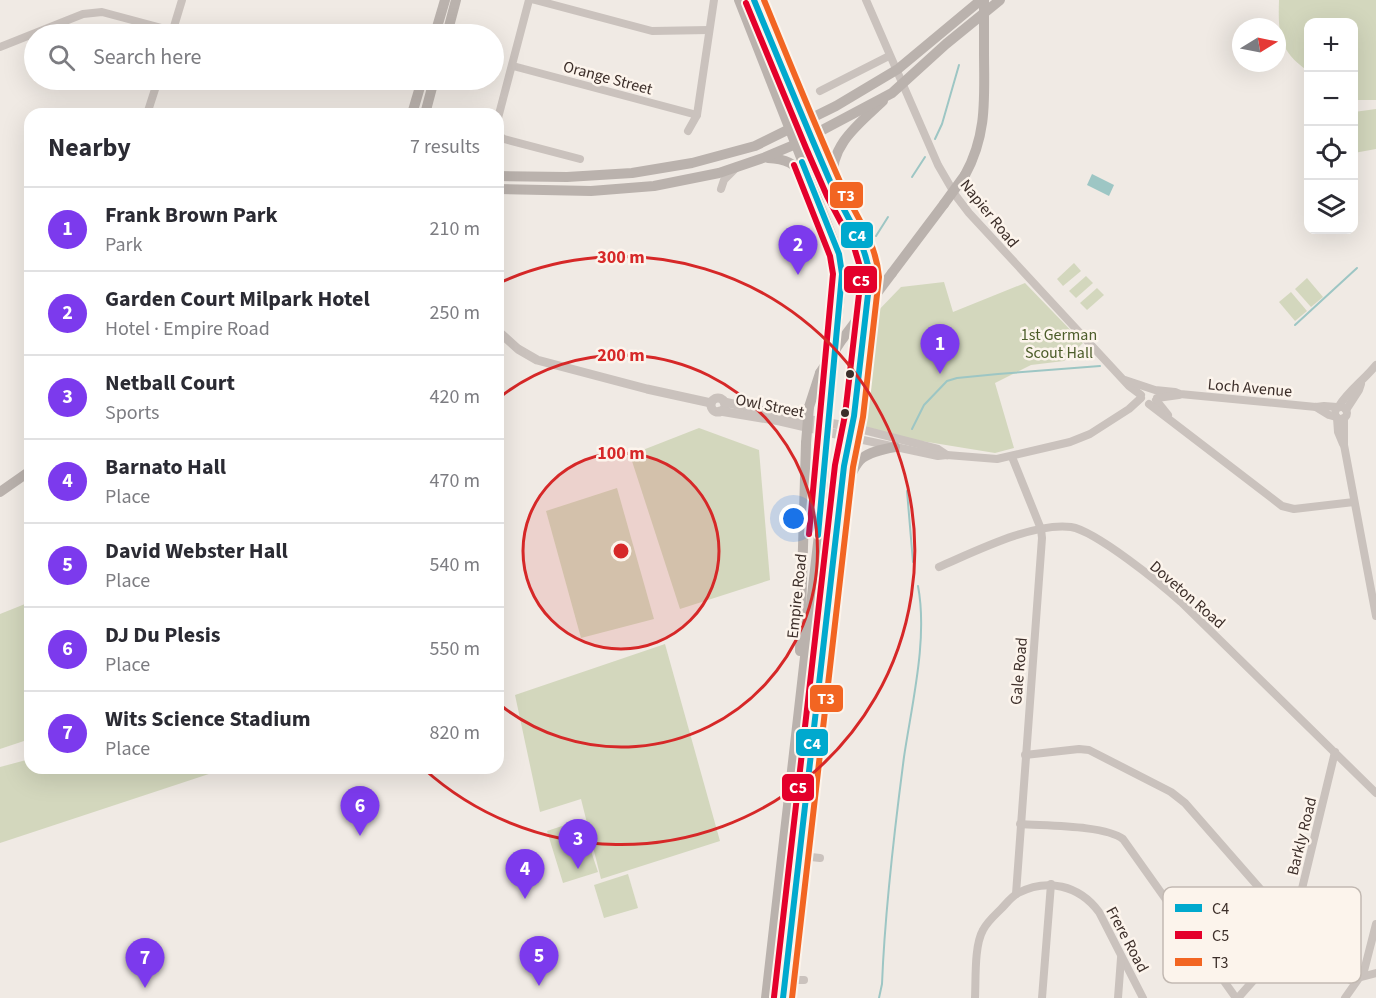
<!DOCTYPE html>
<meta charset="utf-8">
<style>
:root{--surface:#fff;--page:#f2f2f3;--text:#2b2b33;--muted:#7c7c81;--line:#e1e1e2;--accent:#7c3aed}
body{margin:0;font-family:"Source Sans 3",sans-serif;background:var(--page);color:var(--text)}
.controls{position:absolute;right:18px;top:18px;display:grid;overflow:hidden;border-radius:12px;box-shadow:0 6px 24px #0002}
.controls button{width:54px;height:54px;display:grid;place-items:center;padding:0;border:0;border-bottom:2px solid var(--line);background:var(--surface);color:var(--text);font:30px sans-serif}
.compass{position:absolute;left:1232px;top:18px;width:54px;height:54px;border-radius:50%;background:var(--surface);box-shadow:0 6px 24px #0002;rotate:80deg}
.you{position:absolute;left:794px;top:519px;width:21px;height:21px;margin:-15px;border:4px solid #fff;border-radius:50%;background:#1a73e8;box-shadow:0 0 0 9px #1a73e833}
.badge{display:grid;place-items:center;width:39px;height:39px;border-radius:50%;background:var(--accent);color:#fff;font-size:20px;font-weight:700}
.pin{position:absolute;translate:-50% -50px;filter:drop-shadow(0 2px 3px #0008)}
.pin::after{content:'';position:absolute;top:32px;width:21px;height:18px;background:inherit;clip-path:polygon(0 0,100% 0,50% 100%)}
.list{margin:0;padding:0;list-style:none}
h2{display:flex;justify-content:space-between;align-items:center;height:78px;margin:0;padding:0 24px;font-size:26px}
h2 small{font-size:20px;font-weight:400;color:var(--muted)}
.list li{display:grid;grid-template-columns:39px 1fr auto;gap:18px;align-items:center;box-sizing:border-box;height:84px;padding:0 24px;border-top:2px solid var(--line)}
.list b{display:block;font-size:22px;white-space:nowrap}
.list p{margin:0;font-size:20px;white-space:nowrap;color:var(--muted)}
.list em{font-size:20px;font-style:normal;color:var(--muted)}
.icon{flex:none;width:33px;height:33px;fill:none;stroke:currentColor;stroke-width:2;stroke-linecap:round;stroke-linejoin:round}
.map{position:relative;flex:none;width:1376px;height:998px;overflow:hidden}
.search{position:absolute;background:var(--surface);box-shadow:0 6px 24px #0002;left:24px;top:24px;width:480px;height:66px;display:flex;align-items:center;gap:15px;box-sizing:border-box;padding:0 21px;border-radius:33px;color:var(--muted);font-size:22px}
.panel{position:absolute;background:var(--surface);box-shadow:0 6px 24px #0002;left:24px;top:108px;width:480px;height:666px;border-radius:18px}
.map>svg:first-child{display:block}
.green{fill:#d3d7bd}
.water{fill:#9dc6c4}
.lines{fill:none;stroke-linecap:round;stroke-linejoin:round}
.stream{stroke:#9dc6c4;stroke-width:2}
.minor{stroke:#cac2bd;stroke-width:8}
.tertiary{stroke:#cac2bd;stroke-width:9}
.secondary{stroke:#bab2ad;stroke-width:10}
.secondary-bridge{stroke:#bab2ad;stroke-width:10}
.bus-1-casing{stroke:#fcf4ec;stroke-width:10}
.bus-2-casing{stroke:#fcf4ec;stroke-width:10}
.bus-3-casing{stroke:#fcf4ec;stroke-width:10}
.bus-1{stroke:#00a9ce;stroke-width:6}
.bus-2{stroke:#e4002b;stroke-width:6}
.bus-3{stroke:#f26522;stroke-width:6}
.ring{fill:none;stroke:#d62828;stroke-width:3}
.bus-dot{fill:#3c2e29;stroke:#fcf4ec;stroke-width:2}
.labels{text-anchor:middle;stroke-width:5;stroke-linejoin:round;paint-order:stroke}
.street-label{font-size:16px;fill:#3c2e29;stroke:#fcf4ec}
.park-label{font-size:16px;fill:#4d5d2a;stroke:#fcf4ec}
.key{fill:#fcf4ec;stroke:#c2b9b2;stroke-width:1.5}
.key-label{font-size:16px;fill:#3c2e29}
.centre{fill:#d62828;stroke:#fcf4ec;stroke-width:3}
.ring-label{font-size:18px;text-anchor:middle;font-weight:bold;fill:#d62828;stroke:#fcf4ec;stroke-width:5;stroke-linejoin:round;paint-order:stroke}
.line-badge{stroke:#fcf4ec;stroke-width:2}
.badge-label{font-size:16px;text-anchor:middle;font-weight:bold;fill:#fff}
</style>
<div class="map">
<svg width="1376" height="998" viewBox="0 0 1376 998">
<rect width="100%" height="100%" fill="#f0eae4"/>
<g class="green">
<path d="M1279,0H1376V100H1354V22H1308V71C1279,51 1278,34 1279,0Z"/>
<path d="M1376,109V149L1354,153V112Z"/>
<path d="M1074,263L1081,271L1063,286L1057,279Z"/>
<path d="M1086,276L1093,283L1076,298L1069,291Z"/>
<path d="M1307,278L1323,297L1311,307L1295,289Z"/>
<path d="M944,282L953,312L1025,283L1083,343L1064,361L1031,365L995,383L1014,448L995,453L860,431L873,316L901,287Z"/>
<path d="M1097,288L1104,295L1087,310L1080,303Z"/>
<path d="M1291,292L1307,311L1295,321L1279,302Z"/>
<path d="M699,428L759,450L770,580L680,609L630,455Z"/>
<path d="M617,488L654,619L581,638L546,511Z"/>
<path d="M30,602V739L0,749V614Z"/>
<path d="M665,644L720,841L601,879L581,799L540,812L515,695Z"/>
<path d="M30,759V768H227L0,843V767Z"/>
<path d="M577,821L582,837L586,836L598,872L563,883L547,831Z"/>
<path d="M628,874L638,908L604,918L594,885Z"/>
</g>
<path class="water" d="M1092,174L1114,185L1109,196L1087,185Z"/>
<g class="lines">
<g class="stream">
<path d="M935,139L942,124L959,65"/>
<path d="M912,177L925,157"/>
<path d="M876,236L888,217"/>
<path d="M1295,325L1357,268"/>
<path d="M912,429L924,405L947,381L957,378L998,374L1100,366"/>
<path d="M907,491L913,562"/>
<path d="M879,998L882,984C885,908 894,833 904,757C912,703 928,639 918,586"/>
</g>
<g class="minor">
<path d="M535,0L652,31L709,30"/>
<path d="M866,0L938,165L956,196L969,213L1129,386L1141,395"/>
<path d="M172,33L182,0"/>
<path d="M0,47L83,14L102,12L173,31"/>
<path d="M513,66L697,115"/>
<path d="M820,91L889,56"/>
<path d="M147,114L158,80"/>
<path d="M498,118L529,0"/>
<path d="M688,131L697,115L714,0"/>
<path d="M498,135L504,139L580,159"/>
<path d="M721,189L724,180L736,168"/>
<path d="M1125,380L1155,390L1175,392L1180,394L1316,407L1324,406L1337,407"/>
<path d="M1157,398L1179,395"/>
<path d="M1156,400L1168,415"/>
<path d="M1149,404L1282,506L1294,509L1354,502"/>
<path d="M1339,406C1348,391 1364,380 1376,365"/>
<circle cx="1341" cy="413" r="6"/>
<path d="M1316,407L1329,415L1336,417"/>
<path d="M1346,410L1359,390L1361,384"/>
<path d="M1337,418L1338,432L1343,444"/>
<path d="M1344,418V445L1376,616"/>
<path d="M852,427L938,449L947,455"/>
<path d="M849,437L938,456L947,455L997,459L1070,442L1090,434L1129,409L1141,398"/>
<path d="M1012,457L1041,529L1042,538L1016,894"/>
<path d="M939,567C974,552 1033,522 1071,527C1096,531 1161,584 1181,602L1376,793"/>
<path d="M1025,755L1079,749L1089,750L1171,792L1185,803L1297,931L1337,969L1350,980L1376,973"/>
<path d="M1020,824C1044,826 1105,825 1123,839L1236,998"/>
<path d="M811,857L820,858"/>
<path d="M1293,926L1335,752"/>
<path d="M798,980H804"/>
<path d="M975,998C976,979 974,946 983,930C987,922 995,915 1001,909C1006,904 1011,897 1018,893C1047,878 1079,885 1099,912L1143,998"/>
<path d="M1042,998L1051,884"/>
<path d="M1118,998L1121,958"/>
<path d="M1238,998L1297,931"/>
<path d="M1345,998L1364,971L1376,924"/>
</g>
<g class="tertiary">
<path d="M498,331L518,349L537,360L647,389L711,403"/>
<circle cx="718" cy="405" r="7"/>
<path d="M724,402L782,415L852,427"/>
<path d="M720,411L780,421L849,437"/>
</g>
<g class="secondary">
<path d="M739,0L833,239L842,274L825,446L821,517L766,998"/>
<path d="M754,0C780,64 807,129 835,192C848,221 869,244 870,277L854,416L844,466L783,998"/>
<path d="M435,34L445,0"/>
<path d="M447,34L456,0"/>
<path d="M412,114L422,80"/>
<path d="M425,114L434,80"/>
<path d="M768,158C786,159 794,163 806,177"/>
<path d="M965,175C988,133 984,96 984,51"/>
<path d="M498,176L567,177L632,173L692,163L755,146L836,106L898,69L981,0"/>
<path d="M833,181C829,145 860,123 883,101"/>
<path d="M498,189L591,191L654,186L719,173L763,158L796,144L892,93L946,44L1000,0"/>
<path d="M892,273L944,204"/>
<path d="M809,407L820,373"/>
<path d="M846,489C856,457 863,453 895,447"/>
<path d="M0,492L30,471"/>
<path d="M800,651L806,443"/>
</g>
<g class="secondary-bridge">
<path d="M984,0V51"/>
<path d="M944,204L965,175"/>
<path d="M820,373L841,341L892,273"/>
<path d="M806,443L809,407"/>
</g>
<defs>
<g id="bus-1">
<path d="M754,0C780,63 806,126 833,188C847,218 866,243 870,277L854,416L844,466L783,998"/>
<path d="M802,162L839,254L842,274L818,535"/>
</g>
<g id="bus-2">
<path d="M746,3L806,148L827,196L854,247L860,267L861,277L845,415L835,465L774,997"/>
<path d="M794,165L830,256L833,274L809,534"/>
</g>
<path id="bus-3" d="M764,0C789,61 814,123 841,184C855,215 876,241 879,277L863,417L853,467L792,998"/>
</defs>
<use href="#bus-1" class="bus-1-casing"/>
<use href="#bus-2" class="bus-2-casing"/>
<use href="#bus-3" class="bus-3-casing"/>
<use href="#bus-1" class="bus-1"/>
<use href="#bus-2" class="bus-2"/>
<use href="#bus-3" class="bus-3"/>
</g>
<circle cx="621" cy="551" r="98" fill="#d62828" fill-opacity=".12"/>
<g class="ring">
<circle cx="621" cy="551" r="98"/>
<path d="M499 398A196 196 0 1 1 499 704"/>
<path d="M499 283A294 294 0 1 1 424 769"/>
</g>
<g class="bus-dot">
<circle cx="850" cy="374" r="5"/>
<circle cx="845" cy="413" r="5"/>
</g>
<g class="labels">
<g class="street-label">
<text transform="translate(608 77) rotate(15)" y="6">Orange Street</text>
<text transform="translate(990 213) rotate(51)" y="6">Napier Road</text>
<text transform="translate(1250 387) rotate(5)" y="6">Loch Avenue</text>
<text transform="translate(770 405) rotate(11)" y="6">Owl Street</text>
<text transform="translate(1188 594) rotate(41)" y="6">Doveton Road</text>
<text transform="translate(796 596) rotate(-84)" y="6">Empire Road</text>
<text transform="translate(1018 671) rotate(-85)" y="6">Gale Road</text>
<text transform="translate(1301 836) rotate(-76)" y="6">Barkly Road</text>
<text transform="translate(1128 939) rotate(62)" y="6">Frere Road</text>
</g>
<g class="park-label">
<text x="1059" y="340">1st German<tspan x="1059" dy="18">Scout Hall</tspan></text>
</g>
</g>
<rect x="1163" y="887" width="198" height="96" rx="9" class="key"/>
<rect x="1175" y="904" width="27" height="8" fill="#00a9ce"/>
<rect x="1175" y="931" width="27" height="8" fill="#e4002b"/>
<rect x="1175" y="958" width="27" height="8" fill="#f26522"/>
<g class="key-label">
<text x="1212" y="914">C4</text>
<text x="1212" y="941">C5</text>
<text x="1212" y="968">T3</text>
</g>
<circle cx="621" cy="551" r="9" class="centre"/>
<g class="ring-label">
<text x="621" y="263">300 m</text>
<text x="621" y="361">200 m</text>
<text x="621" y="459">100 m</text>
</g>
<g class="line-badge">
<rect x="829" y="181" width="35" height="28" rx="6" fill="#f26522"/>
<rect x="840" y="221" width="34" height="28" rx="6" fill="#00a9ce"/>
<rect x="843" y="265" width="35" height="29" rx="6" fill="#e4002b"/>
<rect x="809" y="684" width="35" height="29" rx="6" fill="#f26522"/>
<rect x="795" y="728" width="34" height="29" rx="6" fill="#00a9ce"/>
<rect x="781" y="773" width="34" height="29" rx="6" fill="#e4002b"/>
</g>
<g class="badge-label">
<text x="846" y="201">T3</text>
<text x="857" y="241">C4</text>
<text x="861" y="286">C5</text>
<text x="826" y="704">T3</text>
<text x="812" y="749">C4</text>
<text x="798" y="793">C5</text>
</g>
</svg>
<div class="controls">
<button>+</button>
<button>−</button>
<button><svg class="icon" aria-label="locate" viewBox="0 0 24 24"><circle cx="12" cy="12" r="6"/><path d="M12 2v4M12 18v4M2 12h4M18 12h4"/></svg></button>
<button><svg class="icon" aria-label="layers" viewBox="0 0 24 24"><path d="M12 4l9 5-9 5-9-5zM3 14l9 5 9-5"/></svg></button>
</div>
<svg class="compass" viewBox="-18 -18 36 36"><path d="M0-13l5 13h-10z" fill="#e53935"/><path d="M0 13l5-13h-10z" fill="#7c7c81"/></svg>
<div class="you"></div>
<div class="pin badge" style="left:940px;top:374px">1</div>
<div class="pin badge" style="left:798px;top:275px">2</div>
<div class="pin badge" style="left:578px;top:869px">3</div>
<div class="pin badge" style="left:525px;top:899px">4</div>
<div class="pin badge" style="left:539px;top:986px">5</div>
<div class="pin badge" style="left:360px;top:836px">6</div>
<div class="pin badge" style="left:145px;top:988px">7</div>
<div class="search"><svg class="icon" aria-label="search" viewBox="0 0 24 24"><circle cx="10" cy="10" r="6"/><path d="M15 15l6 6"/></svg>Search here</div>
<section class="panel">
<h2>Nearby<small>7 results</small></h2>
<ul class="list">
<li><span class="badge">1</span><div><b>Frank Brown Park</b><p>Park</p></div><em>210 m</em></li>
<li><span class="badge">2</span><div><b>Garden Court Milpark Hotel</b><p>Hotel · Empire Road</p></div><em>250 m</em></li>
<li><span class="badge">3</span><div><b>Netball Court</b><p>Sports</p></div><em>420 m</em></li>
<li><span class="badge">4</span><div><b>Barnato Hall</b><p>Place</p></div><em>470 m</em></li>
<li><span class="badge">5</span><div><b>David Webster Hall</b><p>Place</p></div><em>540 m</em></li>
<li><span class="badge">6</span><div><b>DJ Du Plesis</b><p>Place</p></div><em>550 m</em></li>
<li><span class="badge">7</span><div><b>Wits Science Stadium</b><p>Place</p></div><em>820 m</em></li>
</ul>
</section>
</div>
